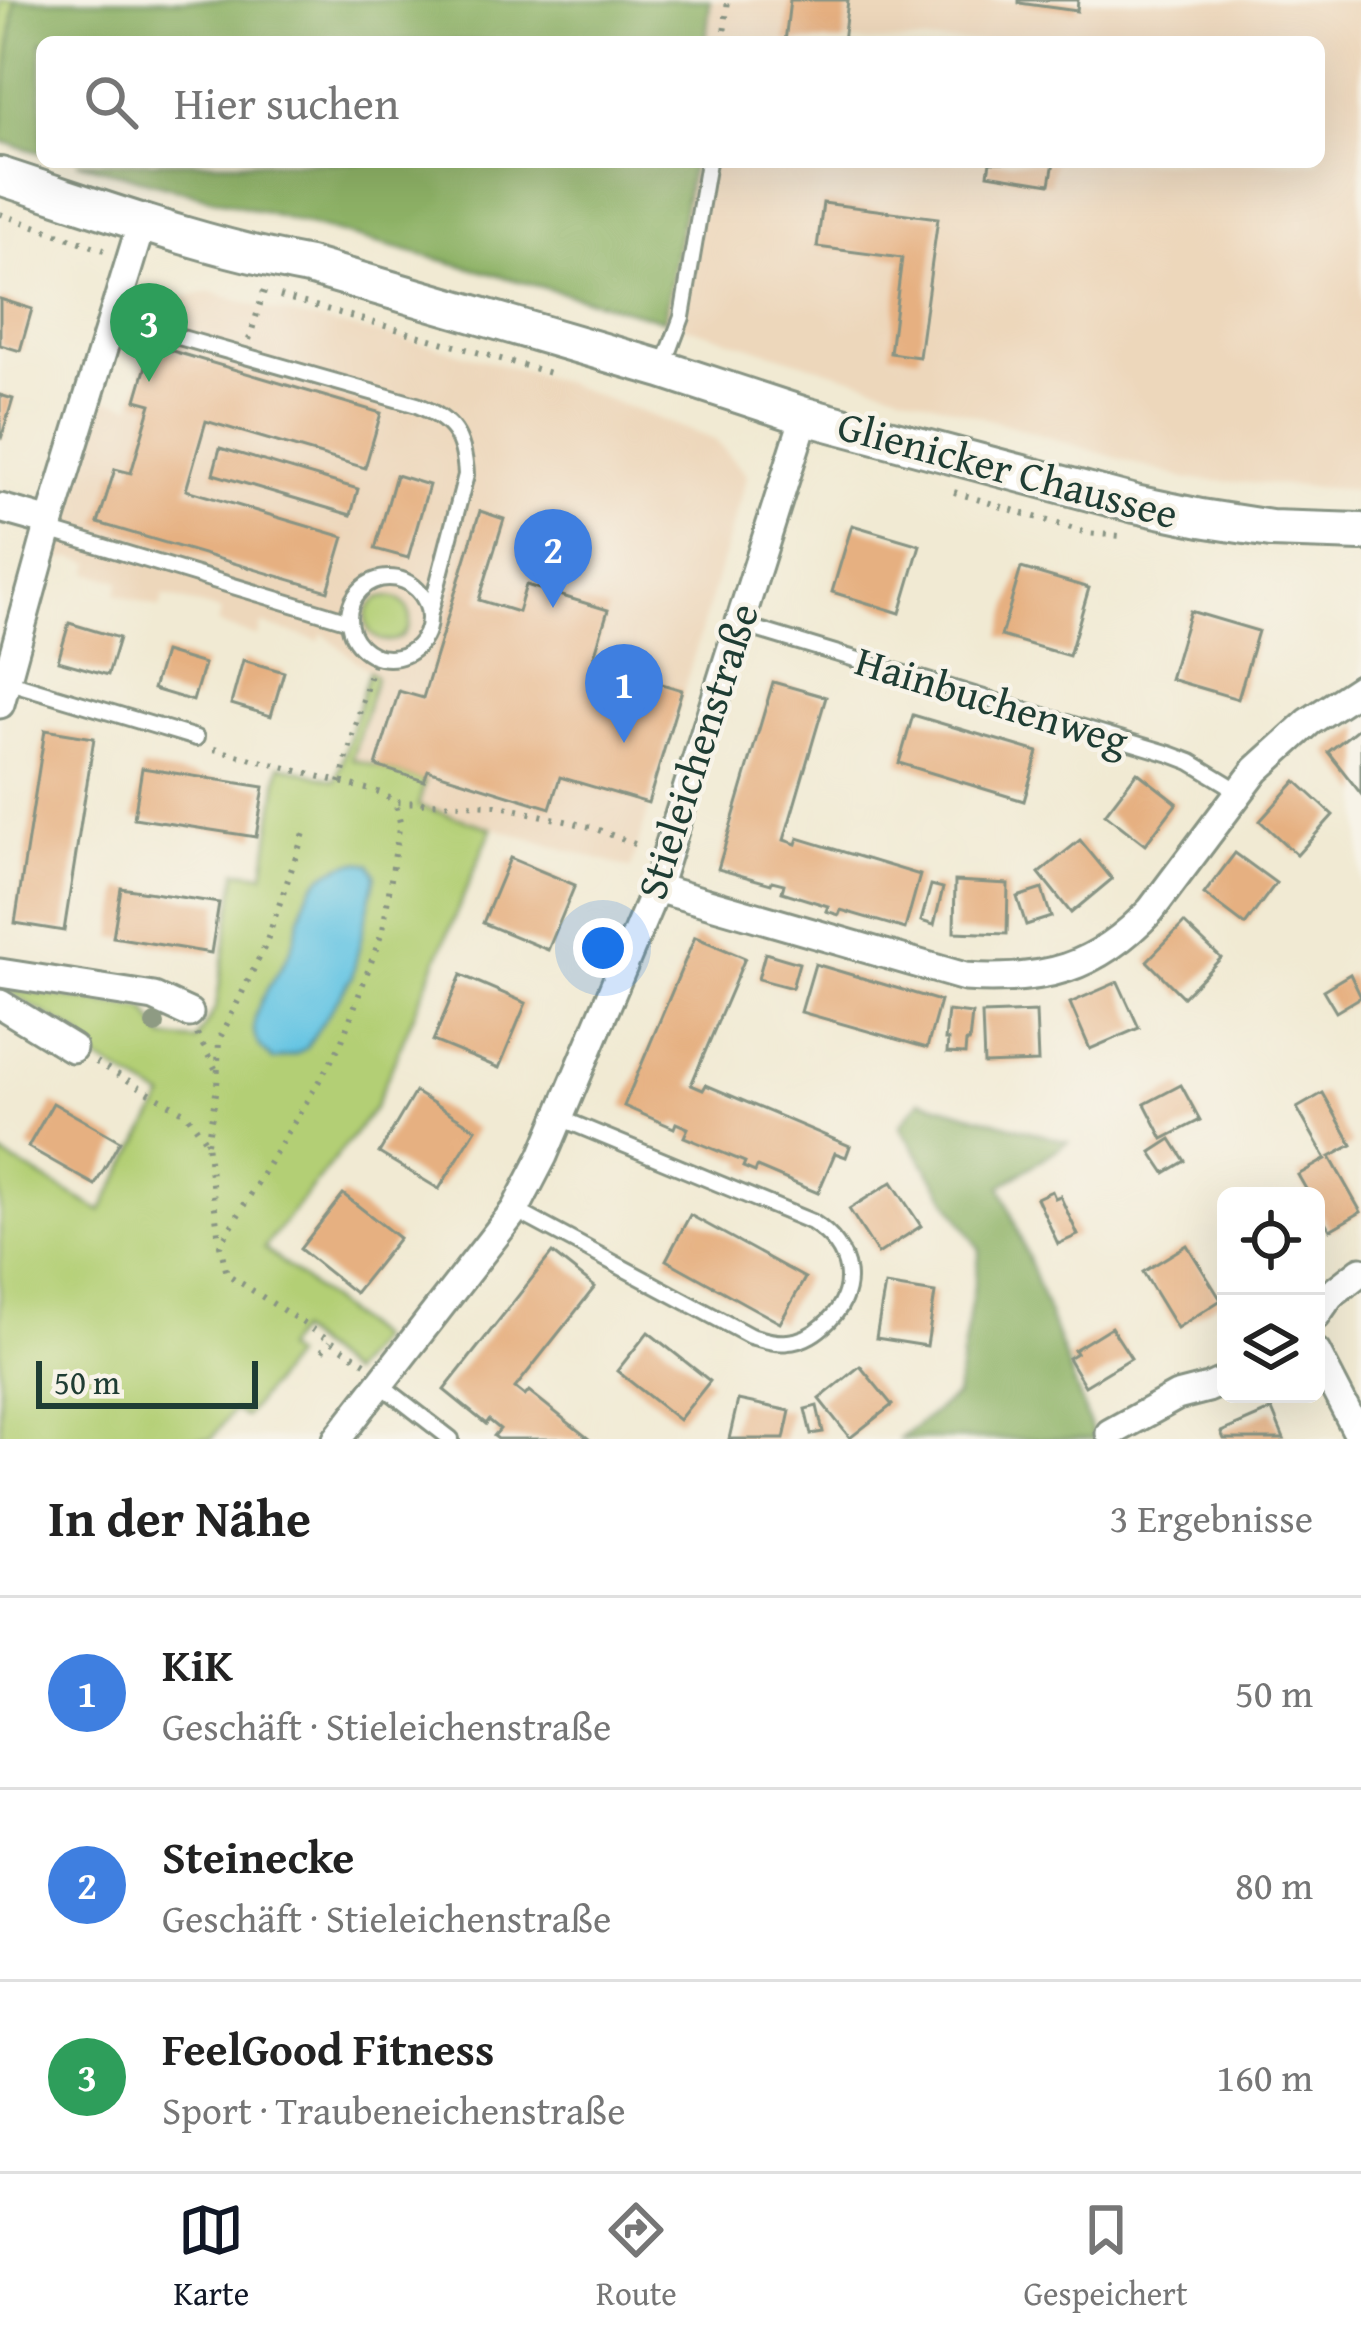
<!DOCTYPE html>
<html lang="de">
<meta charset="utf-8">
<style>
:root{--surface:#fff;--page:#f2f2f2;--text:#222;--muted:#767676;--line:#e0e0e0;--accent:#111827}
body{margin:0;font-family:"Gentium Book Plus",serif;background:var(--page);color:var(--text)}
.controls{position:absolute;right:36px;bottom:36px;display:grid;overflow:hidden;border-radius:18px;box-shadow:0 12px 48px #0002}
.controls button{width:108px;height:108px;display:grid;place-items:center;padding:0;border:0;border-bottom:3px solid var(--line);background:var(--surface);color:var(--text);font:60px sans-serif}
.scale{position:absolute;left:36px;bottom:30px;width:222px;box-sizing:border-box;padding-left:12px;border:6px solid #1f3d34;border-top:0;font-size:33px;line-height:42px;white-space:nowrap;color:#1f3d34;-webkit-text-stroke:9px #f7f3e8;paint-order:stroke}
.you{position:absolute;left:603px;top:948px;width:42px;height:42px;margin:-30px;border:9px solid #fff;border-radius:50%;background:#1a73e8;box-shadow:0 0 0 18px #1a73e833}
.badge{display:grid;place-items:center;width:78px;height:78px;border-radius:50%;background:var(--accent);color:#fff;font-size:39px;font-weight:700}
.pin{position:absolute;translate:-50% -99px;filter:drop-shadow(0 3px 6px #0008)}
.pin::after{content:'';position:absolute;top:63px;width:42px;height:36px;background:inherit;clip-path:polygon(0 0,100% 0,50% 100%)}
.list{margin:0;padding:0;list-style:none}
h2{display:flex;justify-content:space-between;align-items:center;height:156px;margin:0;padding:0 48px;font-size:51px}
h2 small{font-size:39px;font-weight:400;color:var(--muted)}
.list li{display:grid;grid-template-columns:78px 1fr auto;gap:36px;align-items:center;box-sizing:border-box;height:192px;padding:0 48px;border-top:3px solid var(--line)}
.list b{display:block;font-size:45px;white-space:nowrap}
.list p{margin:0;font-size:39px;white-space:nowrap;color:var(--muted)}
.list em{font-size:39px;font-style:normal;color:var(--muted)}
.icon{flex:none;width:66px;height:66px;fill:none;stroke:currentColor;stroke-width:2;stroke-linecap:round;stroke-linejoin:round}
.map{position:relative;flex:none;width:1361px;height:1439px;overflow:hidden}
.search{position:absolute;background:var(--surface);box-shadow:0 12px 48px #0002;left:36px;right:36px;top:36px;height:132px;display:flex;align-items:center;gap:30px;box-sizing:border-box;padding:0 42px;border-radius:18px;color:var(--muted);font-size:45px}
.sheet{height:732px;background:var(--surface)}
nav{display:flex;justify-content:space-around;align-items:center;box-sizing:border-box;height:168px;border-top:3px solid var(--line);background:var(--surface);font-size:33px;color:var(--muted)}
nav a{display:grid;justify-items:center;gap:6px}
nav .on{color:var(--accent)}
.map>svg:first-child{display:block}
.built{fill:#edd7bb}
.green{fill:#b3cf75;stroke:#698654;stroke-width:3}
.forest{fill:#8eb266;stroke:#56784d;stroke-width:3}
.water{fill:#64c4e3;stroke:#42808c;stroke-width:3}
.building{fill:#e6b081}
.lines{fill:none;stroke-linecap:round;stroke-linejoin:round}
.lane-casing{stroke:#889484;stroke-width:20}
.street-casing{stroke:#889484;stroke-width:33}
.secondary-casing{stroke:#889484;stroke-width:42}
.path{stroke:#889484;stroke-width:6;stroke-dasharray:3 9;stroke-linecap:butt}
.lane{stroke:#fff;stroke-width:14}
.street{stroke:#fff;stroke-width:27}
.secondary{stroke:#fff;stroke-width:36}
.tree{fill:#8e9b83}
.labels{text-anchor:middle;stroke-width:9;stroke-linejoin:round;paint-order:stroke}
.street-label{font-size:42px;fill:#1f3d34;stroke:#f7f3e8}
</style>
<div class="map">
<svg width="1361" height="1439" viewBox="0 0 1361 1439">
<rect width="100%" height="100%" fill="#f7f3e8"/>
<filter id="ink" filterUnits="userSpaceOnUse"><feTurbulence type="fractalNoise" baseFrequency=".00833" numOctaves="2"/><feDisplacementMap in="SourceGraphic" scale="24" xChannelSelector="R" yChannelSelector="G"/><feConvolveMatrix kernelMatrix="1 2 1 2 8 2 1 2 1" color-interpolation-filters="sRGB"/></filter>
<filter id="wash" filterUnits="userSpaceOnUse"><feTurbulence type="fractalNoise" baseFrequency=".004" numOctaves="4" result="noise"/><feDisplacementMap in="SourceGraphic" scale="48" xChannelSelector="R" yChannelSelector="G"/><feGaussianBlur stdDeviation="2.7" result="paint"/><feColorMatrix in="noise" values="0 0 0 0 0 0 0 0 0 0 0 0 0 0 0 0 0 1.4 0 .05"/><feComposite in="paint" operator="in"/></filter>
<g filter="url(#wash)">
<rect width="100%" height="100%" fill="#f1ead3"/>
<g class="built">
<path d="M710,0H1361V490L1186,479L664,320L692,162H1319V42H706Z"/>
<path d="M211,292L265,309L450,350L564,383L715,440L747,475L631,869L417,805L425,781L352,759L376,677L322,633L319,641L262,624L258,637L218,624L221,611L164,595L160,608L116,594L120,581L89,573L92,563L73,558L60,559L50,571L101,398L132,406L163,301Z"/>
</g>
<g class="green">
<path d="M0,0H15L0,141Z"/>
<circle cx="388" cy="619" r="22"/>
<path d="M369,671L376,677L352,759L425,781L418,806L492,828L374,1109L264,1248L377,1339L349,1374L297,1331L283,1349L292,1357L245,1417L234,1410L211,1439H0V1154L101,1211L164,1098L76,1048L82,1036L1,987L146,1010L164,1038L196,1041L216,1007L237,871L264,874L280,765L336,781Z"/>
</g>
<g class="forest">
<path d="M15,0H710L706,42H42V153L0,141Z"/>
<path d="M77,162H692L664,320Z"/>
<path d="M920,1100L1068,1142L1001,1186L1095,1439H900L956,1395L980,1250L900,1126Z"/>
</g>
<path class="water" d="M359,862L370,864L376,874L352,977L306,1048L296,1054L273,1060C263,1051 254,1043 254,1029C253,1002 279,975 290,952C299,932 299,908 311,889C322,872 339,864 359,862Z"/>
<g id="blocks">
<g class="building">
<path d="M790,0H848L843,42H785Z"/>
<path d="M1019,0H1078L1077,11L1019,3Z"/>
<path d="M990,162H1054L1050,184L988,174Z"/>
<path d="M823,203L938,218L919,357L890,353L902,258L817,247Z"/>
<path d="M0,299L32,309L20,351L0,345Z"/>
<path d="M152,345L381,413L365,468L206,421L186,490L344,537L328,591L98,523L115,469L131,473L151,404L136,400Z"/>
<path d="M0,395L13,399L1,439H0Z"/>
<path d="M220,448L358,489L351,515L213,474Z"/>
<path d="M396,475L429,485L408,558L375,549Z"/>
<path d="M480,511L504,519L479,600L518,612L526,585L608,610L592,663L682,690L648,803L560,777L550,808L428,770L424,781L376,766L399,691L423,698Z"/>
<path d="M852,525L920,545L900,613L832,592Z"/>
<path d="M1021,568L1089,588L1069,656L1001,636Z"/>
<path d="M1190,611L1258,631L1238,699L1170,679Z"/>
<path d="M69,623L119,638L108,675L58,661Z"/>
<path d="M164,652L204,664L193,701L153,689Z"/>
<path d="M243,660L284,672L271,716L231,704Z"/>
<path d="M773,682L826,697L784,840L796,844L798,838L920,875L905,929L841,910L839,915L826,911L828,906L782,892L784,884L772,881L771,884L718,869Z"/>
<path d="M913,715L1038,752L1024,801L899,763Z"/>
<path d="M1361,726V794L1328,752Z"/>
<path d="M45,730L94,738L64,931L15,923Z"/>
<path d="M142,768L264,787L256,837L134,818Z"/>
<path d="M1137,772L1177,803L1145,845L1105,814Z"/>
<path d="M1296,781L1333,815L1297,855L1260,821Z"/>
<path d="M1080,840L1112,879L1071,913L1039,873Z"/>
<path d="M1235,853L1276,883L1245,925L1204,894Z"/>
<path d="M510,858L575,885L548,950L483,923Z"/>
<path d="M955,881L1008,884L1007,934L954,932Z"/>
<path d="M931,885L943,888L934,925L921,921Z"/>
<path d="M121,888L219,903L211,953L113,937Z"/>
<path d="M1042,889L1051,917L1026,925L1017,897Z"/>
<path d="M1184,923L1221,958L1183,997L1147,961Z"/>
<path d="M695,937L745,958L691,1085L703,1090L706,1085L850,1146L846,1157L835,1153L818,1193L757,1167L755,1172L743,1167L745,1162L684,1137L688,1128L676,1123L674,1128L624,1106Z"/>
<path d="M765,953L799,963L792,988L758,979Z"/>
<path d="M815,964L940,1001L927,1048L801,1012Z"/>
<path d="M1350,974L1361,997L1336,1012L1323,990Z"/>
<path d="M461,975L526,1003L499,1068L433,1041Z"/>
<path d="M1118,982L1139,1028L1090,1049L1070,1003Z"/>
<path d="M948,1011L972,1014L969,1042H966L965,1054L947,1053L948,1040H945Z"/>
<path d="M1036,1012L1038,1062L984,1064L982,1014Z"/>
<path d="M1181,1085L1200,1120L1163,1139L1145,1104Z"/>
<path d="M415,1092L476,1129L439,1189L379,1153Z"/>
<path d="M1323,1093L1352,1145L1330,1157L1361,1212L1330,1230L1316,1206V1196H1310L1298,1175L1326,1159L1297,1108Z"/>
<path d="M53,1103L120,1141L95,1185L28,1147Z"/>
<path d="M1171,1139L1185,1161L1165,1173L1151,1152Z"/>
<path d="M892,1182L921,1226L878,1254L849,1209Z"/>
<path d="M1052,1191L1055,1198L1060,1196L1078,1235L1058,1244L1037,1198Z"/>
<path d="M343,1194L399,1238L355,1293L300,1249Z"/>
<path d="M690,1215L805,1278L780,1323L666,1260Z"/>
<path d="M1187,1245L1221,1300L1177,1328L1143,1272Z"/>
<path d="M552,1253L595,1287L515,1388L525,1396L529,1391L589,1439H498L494,1436L500,1429L489,1420L486,1424L444,1390Z"/>
<path d="M885,1285L935,1293L927,1346L876,1338Z"/>
<path d="M1111,1327L1131,1358L1085,1386L1068,1358L1076,1353L1074,1350Z"/>
<path d="M648,1332L710,1381L679,1420L617,1371Z"/>
<path d="M860,1366L892,1405L850,1438L819,1399Z"/>
<path d="M738,1400L790,1411L784,1439H729Z"/>
<path d="M817,1406L823,1432L811,1434L805,1409Z"/>
<path d="M1272,1410L1284,1439H1224L1221,1432Z"/>
</g>
</g>
</g>
<g filter="url(#ink)">
<use href="#blocks" fill-opacity="0" stroke="#889484" stroke-width="3"/>
<g class="lines">
<defs>
<g id="lane">
<path d="M115,312L154,330L417,405C453,420 464,436 466,475L429,617"/>
<path d="M664,365L682,317L708,162"/>
<path d="M48,530L349,621"/>
<circle cx="389" cy="618" r="40"/>
<path d="M739,624L1170,754L1191,762L1239,791"/>
<path d="M6,681L196,738"/>
<path d="M515,1210L750,1336C762,1339 775,1344 788,1342C801,1341 813,1335 823,1326C862,1293 853,1248 812,1222L560,1118"/>
<path d="M380,1384L451,1439"/>
</g>
<g id="street">
<path d="M0,508L50,522"/>
<path d="M0,704L50,522L142,222"/>
<path d="M656,888L965,977C1044,982 1096,969 1151,910L1256,770L1309,722L1361,688"/>
<path d="M0,973L154,997L189,1013"/>
<path d="M0,1004L72,1048"/>
<path d="M1316,1315L1330,1295L1361,1271"/>
<path d="M1316,1352L1361,1439"/>
<path d="M1110,1433L1177,1396L1208,1388L1226,1380"/>
<path d="M337,1439L515,1210L543,1156L656,888L805,416"/>
</g>
<path id="secondary" d="M0,176C102,209 204,247 309,266L662,369L805,416L1135,504L1201,518L1271,529L1361,532"/>
</defs>
<use href="#lane" class="lane-casing"/>
<use href="#street" class="street-casing"/>
<use href="#secondary" class="secondary-casing"/>
<g class="path">
<path d="M723,42L728,0"/>
<path d="M0,214L104,250"/>
<path d="M280,296L550,373"/>
<path d="M249,340L264,291"/>
<path d="M954,492L1087,533L1120,536"/>
<path d="M214,749L382,793L395,802L496,805L591,827L642,847"/>
<path d="M340,783L375,656"/>
<path d="M197,1034L216,1070"/>
<path d="M96,1062L187,1114L207,1143L219,1241"/>
<path d="M207,1143L217,1088L219,1040L265,946L304,833"/>
<path d="M322,1351L330,1341"/>
<path d="M365,1363L227,1274L220,1245L340,1046L383,930L400,822L395,802"/>
</g>
<use href="#lane" class="lane"/>
<use href="#street" class="street"/>
<use href="#secondary" class="secondary"/>
</g>
<circle class="tree" cx="155" cy="1024" r="10"/>
</g>
<g class="labels">
<g class="street-label">
<text transform="translate(1008 469) rotate(15)" y="15">Glienicker Chaussee</text>
<text transform="translate(992 700) rotate(17)" y="15">Hainbuchenweg</text>
<text transform="translate(697 751) rotate(-72)" y="15">Stieleichenstraße</text>
</g>
</g>
</svg>
<div class="controls">
<button><svg class="icon" aria-label="locate" viewBox="0 0 24 24"><circle cx="12" cy="12" r="6"/><path d="M12 2v4M12 18v4M2 12h4M18 12h4"/></svg></button>
<button><svg class="icon" aria-label="layers" viewBox="0 0 24 24"><path d="M12 4l9 5-9 5-9-5zM3 14l9 5 9-5"/></svg></button>
</div>
<div class="scale">50 m</div>
<div class="you"></div>
<div class="pin badge" style="left:624px;top:743px;background:#3f7fe0">1</div>
<div class="pin badge" style="left:553px;top:608px;background:#3f7fe0">2</div>
<div class="pin badge" style="left:149px;top:382px;background:#2e9e5b">3</div>
<div class="search"><svg class="icon" aria-label="search" viewBox="0 0 24 24"><circle cx="10" cy="10" r="6"/><path d="M15 15l6 6"/></svg>Hier suchen</div>
</div>
<section class="sheet">
<h2>In der Nähe<small>3 Ergebnisse</small></h2>
<ul class="list">
<li><span class="badge" style="background:#3f7fe0">1</span><div><b>KiK</b><p>Geschäft · Stieleichenstraße</p></div><em>50 m</em></li>
<li><span class="badge" style="background:#3f7fe0">2</span><div><b>Steinecke</b><p>Geschäft · Stieleichenstraße</p></div><em>80 m</em></li>
<li><span class="badge" style="background:#2e9e5b">3</span><div><b>FeelGood Fitness</b><p>Sport · Traubeneichenstraße</p></div><em>160 m</em></li>
</ul>
</section>
<nav>
<a class="on"><svg class="icon" aria-label="map" viewBox="0 0 24 24"><path d="M3 6l6-2 6 2 6-2v14l-6 2-6-2-6 2zM9 4v14M15 6v14"/></svg>Karte</a>
<a><svg class="icon" aria-label="directions" viewBox="0 0 24 24"><path d="M12 3l9 9-9 9-9-9zM9 14v-3h6M13 9l2 2-2 2"/></svg>Route</a>
<a><svg class="icon" aria-label="saved" viewBox="0 0 24 24"><path d="M7 4h10v16l-5-4-5 4z"/></svg>Gespeichert</a>
</nav>
